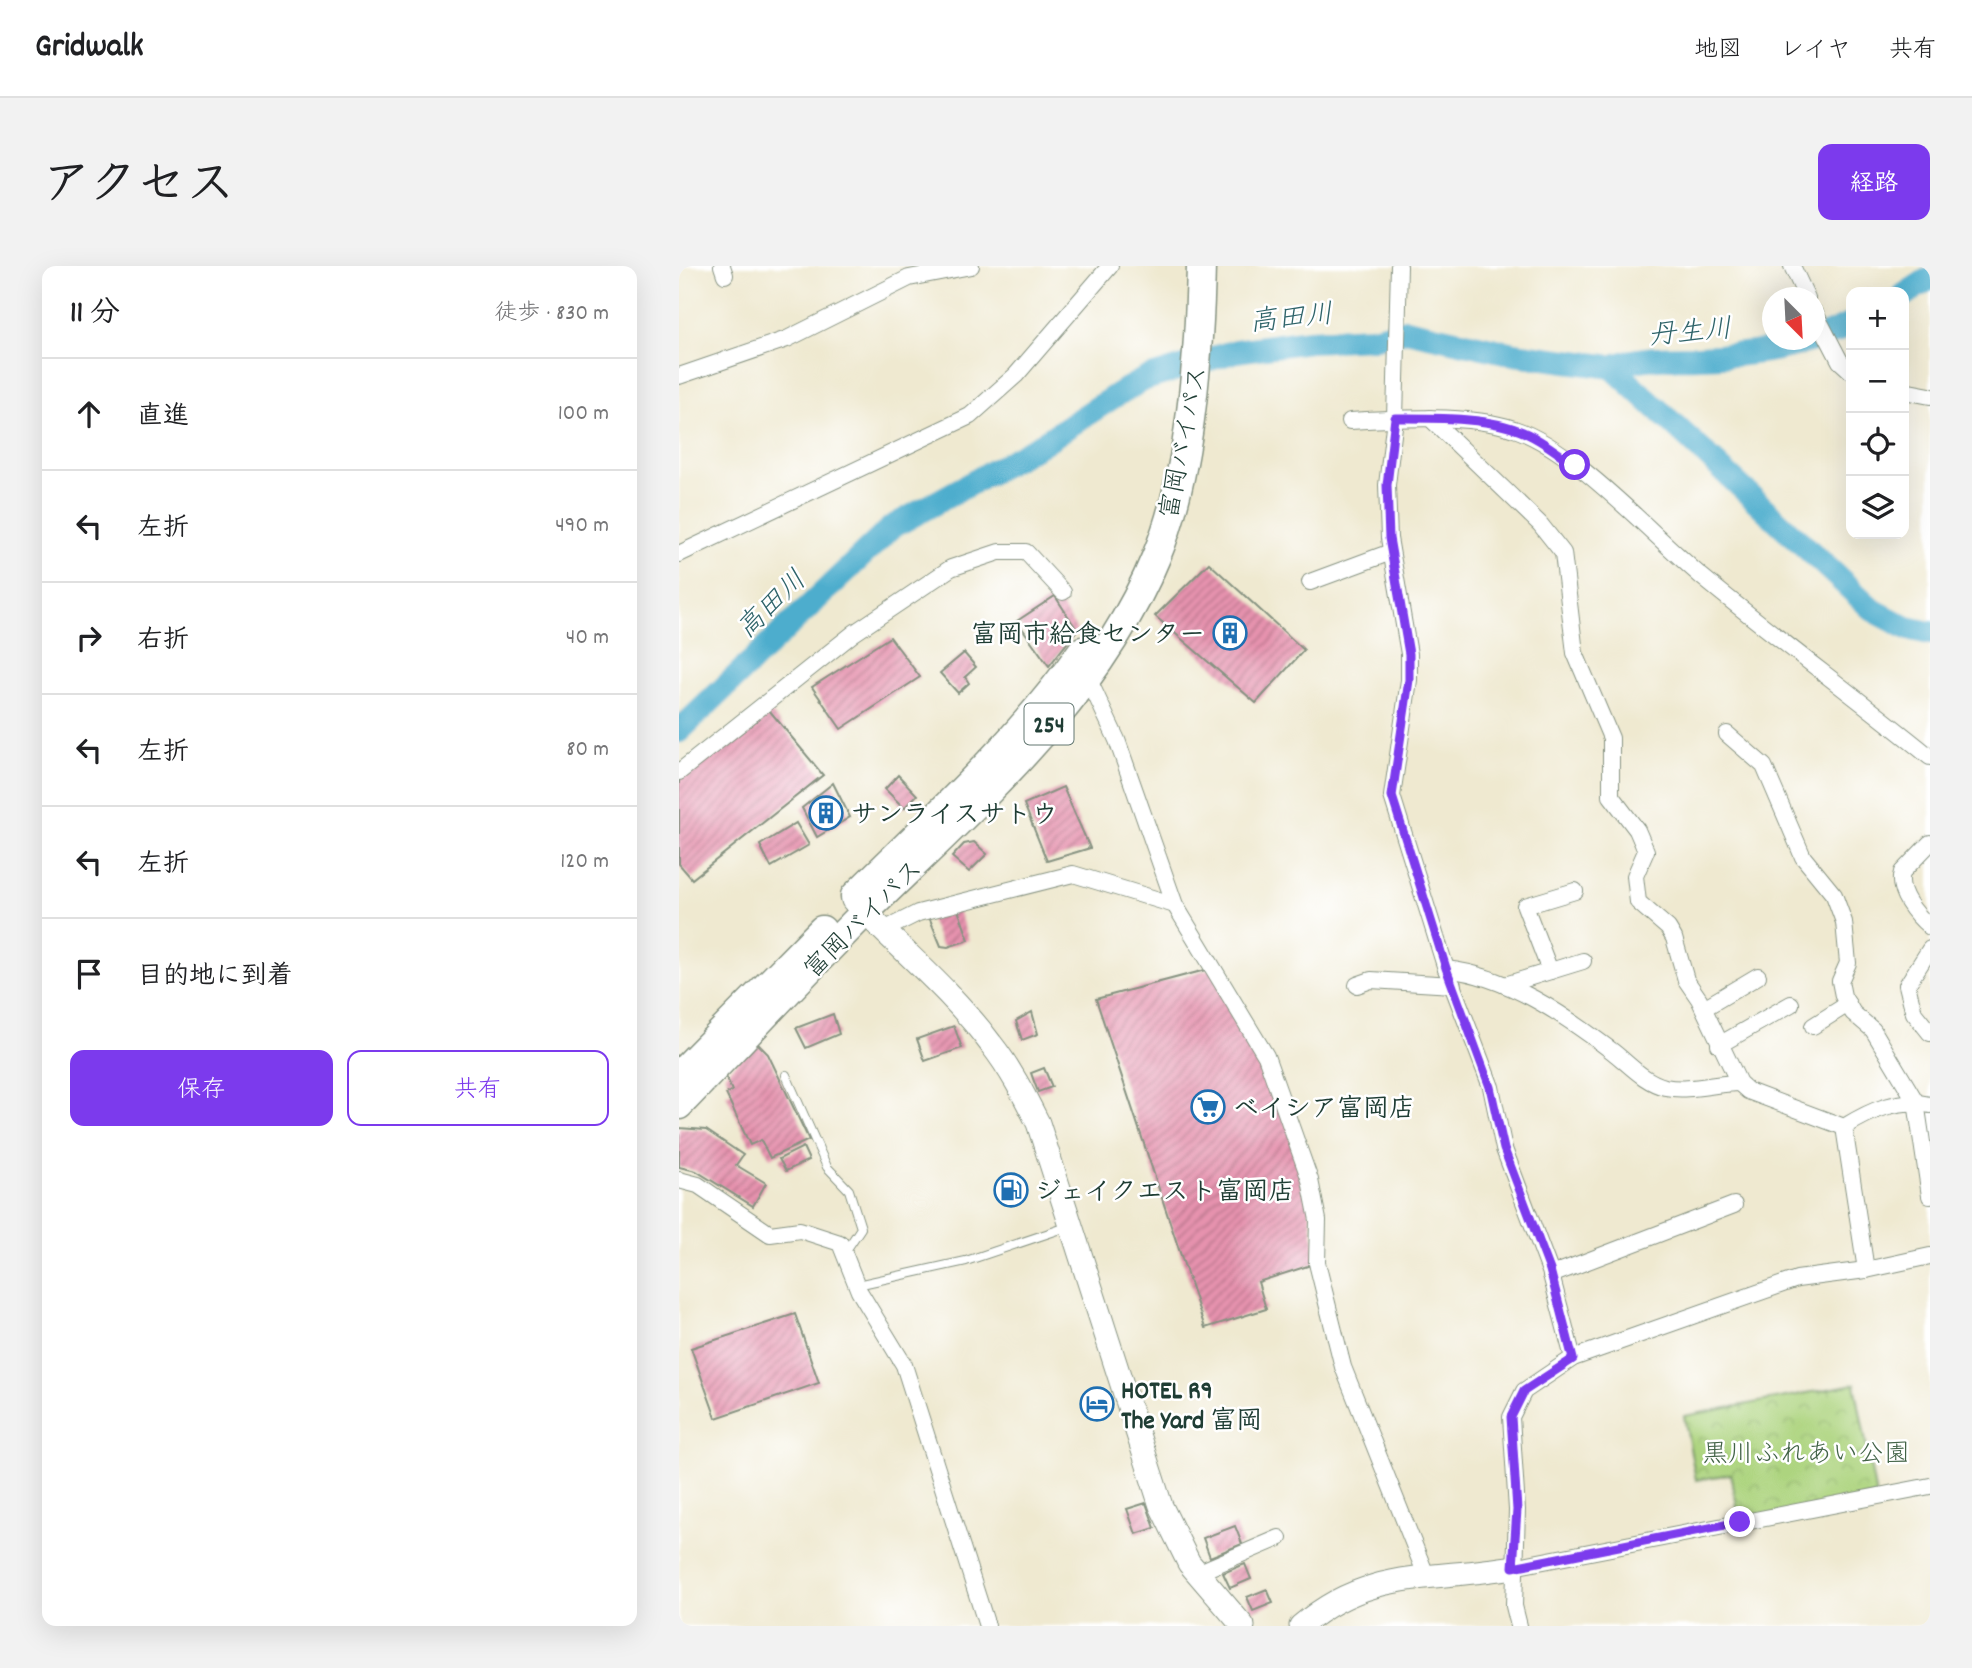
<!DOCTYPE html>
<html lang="ja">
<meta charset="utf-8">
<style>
:root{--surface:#fff;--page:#f2f2f2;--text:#202124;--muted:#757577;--line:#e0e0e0;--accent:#7c3aed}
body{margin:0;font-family:Dekko,"Klee One",sans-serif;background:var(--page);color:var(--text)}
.controls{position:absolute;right:21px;top:21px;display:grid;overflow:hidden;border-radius:14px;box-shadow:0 7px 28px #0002}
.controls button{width:63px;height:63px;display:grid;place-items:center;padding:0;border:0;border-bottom:2px solid var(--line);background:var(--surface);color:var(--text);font:35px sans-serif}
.compass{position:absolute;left:1083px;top:21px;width:63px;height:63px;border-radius:50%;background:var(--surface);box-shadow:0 7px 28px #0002;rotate:156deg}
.stop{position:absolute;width:21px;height:21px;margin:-16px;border:5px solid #7c3aed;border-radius:50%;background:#fff}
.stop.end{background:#7c3aed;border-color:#fff;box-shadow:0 2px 7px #0008}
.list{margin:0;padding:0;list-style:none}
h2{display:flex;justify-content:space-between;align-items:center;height:91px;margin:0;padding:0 28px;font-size:30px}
h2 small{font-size:23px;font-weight:400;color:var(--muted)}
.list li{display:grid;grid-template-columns:46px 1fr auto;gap:21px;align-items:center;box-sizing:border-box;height:112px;padding:0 28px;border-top:2px solid var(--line)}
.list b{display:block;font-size:26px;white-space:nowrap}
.list em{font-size:23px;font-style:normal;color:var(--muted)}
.actions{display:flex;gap:14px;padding:21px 28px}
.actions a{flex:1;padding:16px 0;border:2px solid var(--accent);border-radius:14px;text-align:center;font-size:24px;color:var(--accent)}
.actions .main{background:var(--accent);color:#fff}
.icon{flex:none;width:38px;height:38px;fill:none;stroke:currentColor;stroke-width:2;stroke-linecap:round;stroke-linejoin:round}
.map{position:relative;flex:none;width:1251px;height:1360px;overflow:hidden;border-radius:14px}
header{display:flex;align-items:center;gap:42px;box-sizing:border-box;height:98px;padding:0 35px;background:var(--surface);border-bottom:2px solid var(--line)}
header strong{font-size:33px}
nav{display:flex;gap:38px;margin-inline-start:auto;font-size:24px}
.intro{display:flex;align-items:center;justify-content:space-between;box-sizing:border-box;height:168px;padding:0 42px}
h1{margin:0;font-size:49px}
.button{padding:18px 32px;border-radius:14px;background:var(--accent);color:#fff;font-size:24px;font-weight:700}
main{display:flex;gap:42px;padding:0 42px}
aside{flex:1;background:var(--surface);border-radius:14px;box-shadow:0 7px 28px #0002}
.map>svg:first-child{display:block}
.park{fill:url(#park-crowns);stroke:#66885a;stroke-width:2}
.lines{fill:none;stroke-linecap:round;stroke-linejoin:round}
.river{stroke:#4eadcd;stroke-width:24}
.building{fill:url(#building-hatch)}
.lane-casing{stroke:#879382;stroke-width:10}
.street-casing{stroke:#879382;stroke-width:18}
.secondary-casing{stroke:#879382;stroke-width:25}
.highway-casing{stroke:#879382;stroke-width:31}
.lane{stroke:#fff;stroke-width:8}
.street{stroke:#fff;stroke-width:16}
.secondary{stroke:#fff;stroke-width:23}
.highway{stroke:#fff;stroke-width:28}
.route{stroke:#7c3aed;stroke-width:9}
.labels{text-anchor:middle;stroke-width:5;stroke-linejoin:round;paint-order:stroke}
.shield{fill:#fff;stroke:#627771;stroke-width:2}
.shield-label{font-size:24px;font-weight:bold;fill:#1f3d34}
.street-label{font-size:26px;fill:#1f3d34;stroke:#fff}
.poi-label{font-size:26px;font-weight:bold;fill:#1f3d34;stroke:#fff;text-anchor:start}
.park-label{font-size:26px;fill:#426347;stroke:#fff}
.water-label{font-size:28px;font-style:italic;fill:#2f646a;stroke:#fff}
</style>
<header>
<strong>Gridwalk</strong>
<nav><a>地図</a><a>レイヤ</a><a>共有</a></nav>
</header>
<div class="intro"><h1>アクセス</h1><a class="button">経路</a></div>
<main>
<aside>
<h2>11 分<small>徒歩 · 830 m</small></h2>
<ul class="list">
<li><svg class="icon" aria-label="ahead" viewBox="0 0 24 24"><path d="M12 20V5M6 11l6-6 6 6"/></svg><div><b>直進</b></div><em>100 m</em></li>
<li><svg class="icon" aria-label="left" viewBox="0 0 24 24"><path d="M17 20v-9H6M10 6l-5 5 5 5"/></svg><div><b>左折</b></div><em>490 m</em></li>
<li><svg class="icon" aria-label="right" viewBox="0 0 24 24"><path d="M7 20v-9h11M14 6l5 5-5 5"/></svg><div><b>右折</b></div><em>40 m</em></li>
<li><svg class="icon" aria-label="left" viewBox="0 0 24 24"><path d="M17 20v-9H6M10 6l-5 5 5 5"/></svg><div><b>左折</b></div><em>80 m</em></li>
<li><svg class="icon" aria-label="left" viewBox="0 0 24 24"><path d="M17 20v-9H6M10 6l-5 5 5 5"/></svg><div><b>左折</b></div><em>120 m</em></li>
<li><svg class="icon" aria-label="arrive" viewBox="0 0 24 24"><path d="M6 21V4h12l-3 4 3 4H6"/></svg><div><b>目的地に到着</b></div></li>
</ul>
<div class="actions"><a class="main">保存</a><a>共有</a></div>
</aside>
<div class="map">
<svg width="1251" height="1360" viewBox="0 0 1251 1360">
<defs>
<pattern id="park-crowns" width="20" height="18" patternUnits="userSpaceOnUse" patternTransform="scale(1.75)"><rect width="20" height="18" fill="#add47f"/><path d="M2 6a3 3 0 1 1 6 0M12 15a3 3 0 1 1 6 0" fill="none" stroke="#94b76e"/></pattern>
<pattern id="building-hatch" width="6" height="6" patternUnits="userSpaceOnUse" patternTransform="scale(1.75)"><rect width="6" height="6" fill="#e692ae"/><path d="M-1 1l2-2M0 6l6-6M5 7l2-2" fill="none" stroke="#ba788e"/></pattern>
</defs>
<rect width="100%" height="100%" fill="#fff"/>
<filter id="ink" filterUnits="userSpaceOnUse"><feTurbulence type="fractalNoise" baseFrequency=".0143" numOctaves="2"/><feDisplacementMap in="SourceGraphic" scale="14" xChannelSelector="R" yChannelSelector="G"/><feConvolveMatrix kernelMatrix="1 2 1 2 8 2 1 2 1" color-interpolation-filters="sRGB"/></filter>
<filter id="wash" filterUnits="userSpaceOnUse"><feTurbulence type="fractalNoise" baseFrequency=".00686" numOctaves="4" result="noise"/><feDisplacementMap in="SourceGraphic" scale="28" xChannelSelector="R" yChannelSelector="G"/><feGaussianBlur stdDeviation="1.57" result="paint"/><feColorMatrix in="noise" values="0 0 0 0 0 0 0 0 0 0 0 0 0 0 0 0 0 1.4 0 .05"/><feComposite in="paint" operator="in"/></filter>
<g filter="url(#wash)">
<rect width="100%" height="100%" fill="#efe9d0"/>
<path class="park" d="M1176,1118L1197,1230L1061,1256L1052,1208L1017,1214L1005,1150Z"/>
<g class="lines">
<g class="river">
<path d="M1225,29L1251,12"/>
<path d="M933,101C958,90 993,92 1020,91C1073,89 1124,83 1172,58"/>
<path d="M0,465L213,261L361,179L439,128L466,113L557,85L630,75L694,72L727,64L835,88L933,101L1194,344L1228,362L1251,367"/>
</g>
</g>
<g id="blocks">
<g class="building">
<path d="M530,297L625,384L577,437L476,350Z"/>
<path d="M376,330L398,364L370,400L338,355Z"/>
<path d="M211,371L241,411L162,463L133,421Z"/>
<path d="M285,387L297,401L286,411L290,417L279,427L261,407Z"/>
<path d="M90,444L144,509L13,613L0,598V514Z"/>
<path d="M219,509L238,529L225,542L206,523Z"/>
<path d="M154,517L171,551L138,571L123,542Z"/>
<path d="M384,521L411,582L368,595L345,538Z"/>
<path d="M117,557L130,579L92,601L81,579Z"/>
<path d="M295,576L308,588L290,606L273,591L285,578Z"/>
<path d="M279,644L290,674L269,681L262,680L250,651Z"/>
<path d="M534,702L569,758L624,891L638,997L579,1016L587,1043L526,1062L417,733Z"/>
<path d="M353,746L359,768L343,774L337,755Z"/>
<path d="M154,748L160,768L127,782L117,762Z"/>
<path d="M275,760L283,782L246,795L238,773Z"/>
<path d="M77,776L89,788L130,874L91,892L82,874L71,879L47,828L53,825L46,808Z"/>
<path d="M365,802L373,821L359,826L352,807Z"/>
<path d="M0,862L27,864L64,889L57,899L87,917L74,940L17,905L0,901Z"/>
<path d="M124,881L130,894L107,905L100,893Z"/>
<path d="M116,1048L140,1117L37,1152L12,1082Z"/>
<path d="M467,1237L476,1262L457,1268L448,1243Z"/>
<path d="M556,1260L563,1278L531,1291L524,1272Z"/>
<path d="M566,1298L572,1313L551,1322L544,1307Z"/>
<path d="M588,1323L594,1337L574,1345L568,1331Z"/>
</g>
</g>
</g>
<g filter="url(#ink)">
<use href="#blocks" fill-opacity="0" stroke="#879382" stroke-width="2"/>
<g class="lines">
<defs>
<g id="lane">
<path d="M107,809L148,901L170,924L182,962L166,986"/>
<path d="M178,1019L287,995L391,960"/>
</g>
<g id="street">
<path d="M43,0L46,9"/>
<path d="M720,0L716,152L708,219L710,272L730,388V414L713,530L767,703L812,821L825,883L871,1005L894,1092"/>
<path d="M1113,0L1128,32"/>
<path d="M1136,47L1161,95L1172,105"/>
<path d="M0,110L108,73L230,12L292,0"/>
<path d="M1225,125L1251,130"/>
<path d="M751,152L861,258L884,287L896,387L932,472V530L958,564L967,585L956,610L959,636L989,662L995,672L1007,714L1020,733L1060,817L1069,825L1165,861C1191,845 1220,831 1251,839"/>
<path d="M671,155C717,152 792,148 835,163C895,182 972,268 1022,310C1097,372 1176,430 1251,491"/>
<path d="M0,288L291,150L337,109L431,0"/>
<path d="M631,316L712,286"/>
<path d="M408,410L438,474L496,639L587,790L631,914L639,954L638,997L664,1101L747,1309"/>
<path d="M1048,468L1085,500L1124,591L1155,629L1165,656L1167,677L1169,697L1161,715L1164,730L1174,747L1194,764L1237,836L1251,930"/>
<path d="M0,506L175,367L272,302L320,286H347L384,326"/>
<path d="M1251,577L1223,606C1217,626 1237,649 1251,661"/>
<path d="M205,664L239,647L394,608L496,639"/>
<path d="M1251,683L1228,719L1235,747L1251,767"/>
<path d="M767,703C829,710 884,748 933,785C950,798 965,816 986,821C1010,826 1036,817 1060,817"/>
<path d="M871,705L846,640L896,625"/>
<path d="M678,719L692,714L774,719"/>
<path d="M826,719L904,695"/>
<path d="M1025,742L1079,710"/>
<path d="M1134,760L1169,738"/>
<path d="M1040,779L1112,738"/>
<path d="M1165,861L1187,1004"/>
<path d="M0,914L19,919L91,968L121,964L161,977L180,1025L225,1099L308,1360"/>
<path d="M872,1009L1055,939"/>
<path d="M834,1301L1251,1220"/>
<path d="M518,1307L600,1272"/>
<path d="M840,1360L835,1340L838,1244L832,1151L845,1125L894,1092L1118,1013L1187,1004L1251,990"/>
</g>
<g id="secondary">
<path d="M174,634C220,682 272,724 312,778C331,802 345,829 359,857L482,1240L510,1297L564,1360"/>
<path d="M622,1360C689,1302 754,1315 834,1301"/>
</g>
<g id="highway">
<path d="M176,630C251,556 343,472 403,385"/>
<path d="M0,809L143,664"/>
<path d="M0,839C62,775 124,708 187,645C295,539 418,435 477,291C512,208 520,90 522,0"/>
</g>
</defs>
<use href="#lane" class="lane-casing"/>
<use href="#street" class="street-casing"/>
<use href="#secondary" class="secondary-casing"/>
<use href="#highway" class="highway-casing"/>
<use href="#lane" class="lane"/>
<use href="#street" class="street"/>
<use href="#secondary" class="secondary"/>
<use href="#highway" class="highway"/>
</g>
</g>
<g class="lines" filter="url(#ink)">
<path class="route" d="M896,199C877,186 858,170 836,163C802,151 751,152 716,152L708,219L710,272L730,388V414L713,530L767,702L811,821L825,883L871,1004L894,1093L845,1125L832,1151L838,1244L834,1301L1061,1256"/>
</g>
<defs>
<symbol id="building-ring" viewBox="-11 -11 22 22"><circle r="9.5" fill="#fff" stroke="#1f6fb2" stroke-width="1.5"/><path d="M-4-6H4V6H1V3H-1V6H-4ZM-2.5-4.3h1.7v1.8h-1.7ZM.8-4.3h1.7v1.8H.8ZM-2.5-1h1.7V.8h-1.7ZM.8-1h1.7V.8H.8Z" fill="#1f6fb2"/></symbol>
<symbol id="supermarket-ring" viewBox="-11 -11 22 22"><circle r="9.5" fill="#fff" stroke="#1f6fb2" stroke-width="1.5"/><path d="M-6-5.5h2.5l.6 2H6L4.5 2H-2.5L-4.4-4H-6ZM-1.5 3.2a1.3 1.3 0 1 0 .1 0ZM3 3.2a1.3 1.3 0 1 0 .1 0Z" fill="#1f6fb2"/></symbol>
<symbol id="fuel-ring" viewBox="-11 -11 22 22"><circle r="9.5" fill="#fff" stroke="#1f6fb2" stroke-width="1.5"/><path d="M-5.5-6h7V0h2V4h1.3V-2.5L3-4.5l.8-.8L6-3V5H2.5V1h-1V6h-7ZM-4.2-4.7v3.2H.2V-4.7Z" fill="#1f6fb2"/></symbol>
<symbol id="hotel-ring" viewBox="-11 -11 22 22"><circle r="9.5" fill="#fff" stroke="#1f6fb2" stroke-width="1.5"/><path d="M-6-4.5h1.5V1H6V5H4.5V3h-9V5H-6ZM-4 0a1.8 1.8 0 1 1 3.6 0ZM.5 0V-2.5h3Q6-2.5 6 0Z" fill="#1f6fb2"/></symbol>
</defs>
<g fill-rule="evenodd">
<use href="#building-ring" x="532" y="348" width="38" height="38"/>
<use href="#building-ring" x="128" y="528" width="38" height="38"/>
<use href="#supermarket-ring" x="510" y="822" width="38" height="38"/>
<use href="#fuel-ring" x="313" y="905" width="38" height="38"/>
<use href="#hotel-ring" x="399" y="1119" width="38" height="38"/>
</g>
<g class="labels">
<rect class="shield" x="345.5" y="437.5" width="49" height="41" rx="5"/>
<g class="shield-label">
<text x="370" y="466">254</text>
</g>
<g class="street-label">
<text transform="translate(503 176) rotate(-79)" y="9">富岡バイパス</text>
<text transform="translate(183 652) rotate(-45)" y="9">富岡バイパス</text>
</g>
<g class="poi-label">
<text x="526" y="376" text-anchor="end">富岡市給食センター</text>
<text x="172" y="556">サンライスサトウ</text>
<text x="554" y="850">ベイシア富岡店</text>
<text x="356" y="933">ジェイクエスト富岡店</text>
<text x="442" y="1132">HOTEL R9<tspan x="442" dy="30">The Yard 富岡</tspan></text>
</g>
<g class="park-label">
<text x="1127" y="1195">黒川ふれあい公園</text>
</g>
<g class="water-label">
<text transform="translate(612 50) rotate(-6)" y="10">高田川</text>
<text transform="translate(1011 64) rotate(-5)" y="10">丹生川</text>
<text transform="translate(91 337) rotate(-44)" y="10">高田川</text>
</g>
</g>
</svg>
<div class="controls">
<button>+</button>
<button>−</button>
<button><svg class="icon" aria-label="locate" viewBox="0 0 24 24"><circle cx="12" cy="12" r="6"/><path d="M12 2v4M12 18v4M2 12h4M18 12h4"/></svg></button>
<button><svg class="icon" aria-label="layers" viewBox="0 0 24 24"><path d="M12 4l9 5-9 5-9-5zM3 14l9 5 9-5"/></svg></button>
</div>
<svg class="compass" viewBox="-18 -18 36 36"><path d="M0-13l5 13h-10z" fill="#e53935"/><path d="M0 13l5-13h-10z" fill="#757577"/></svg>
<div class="stop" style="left:896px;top:199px"></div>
<div class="stop end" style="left:1061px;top:1256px"></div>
</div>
</main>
